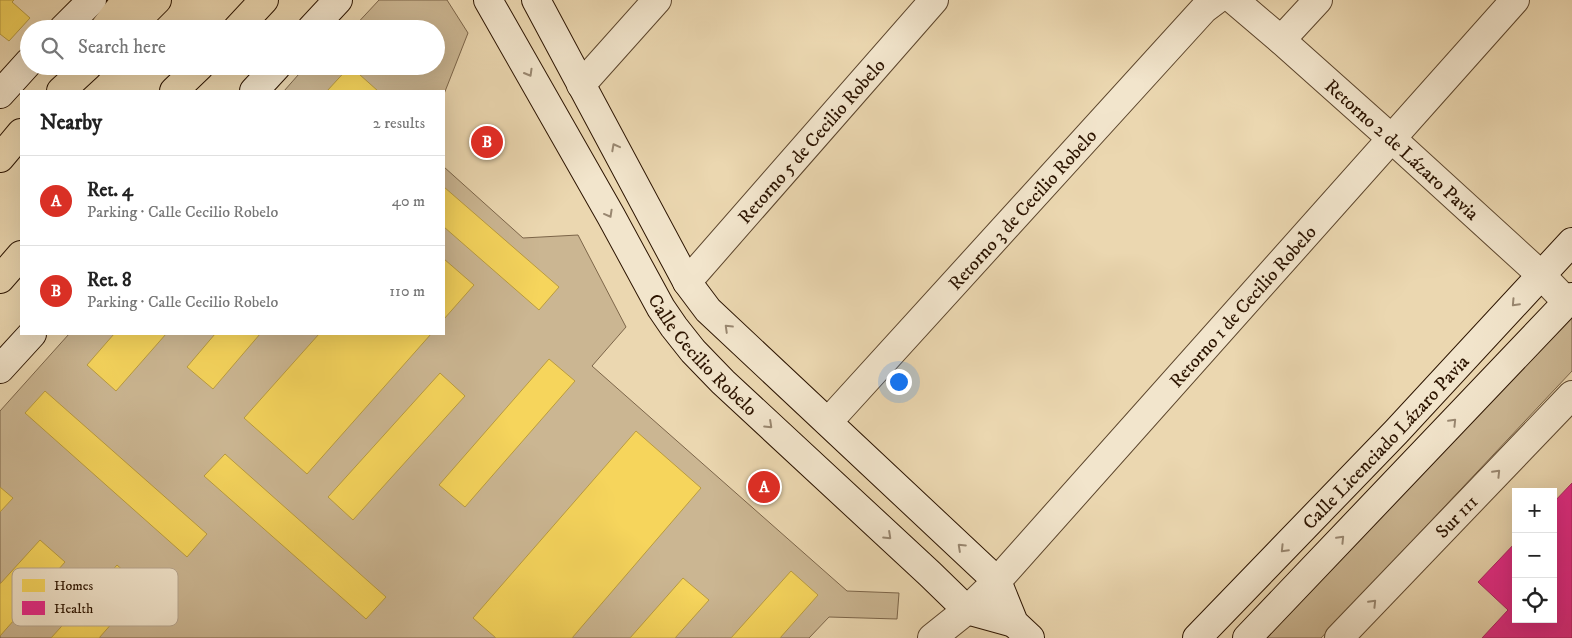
<!DOCTYPE html>
<meta charset="utf-8">
<style>
:root{--surface:#fff;--page:#f2f2f2;--text:#222;--muted:#767676;--line:#e0e0e0;--accent:#d93025}
body{margin:0;font-family:"IM FELL DW Pica",serif;background:var(--page);color:var(--text)}
.controls{position:absolute;right:15px;bottom:15px;display:grid;overflow:hidden;border-radius:0px;box-shadow:0 5px 20px #0002}
.controls button{width:45px;height:45px;display:grid;place-items:center;padding:0;border:0;border-bottom:1px solid var(--line);background:var(--surface);color:var(--text);font:25px sans-serif}
.you{position:absolute;left:898px;top:381px;width:18px;height:18px;margin:-12px;border:4px solid #fff;border-radius:50%;background:#1a73e8;box-shadow:0 0 0 8px #1a73e833}
.badge{display:grid;place-items:center;width:32px;height:32px;border-radius:50%;background:var(--accent);color:#fff;font-size:16px;font-weight:700}
.pin{position:absolute;translate:-50% -50%;border:2px solid #fff;box-shadow:0 1px 5px #0006}
.list{margin:0;padding:0;list-style:none}
h2{display:flex;justify-content:space-between;align-items:center;height:65px;margin:0;padding:0 20px;font-size:21px}
h2 small{font-size:16px;font-weight:400;color:var(--muted)}
.list li{display:grid;grid-template-columns:32px 1fr auto;gap:15px;align-items:center;box-sizing:border-box;height:90px;padding:0 20px;border-top:1px solid var(--line)}
.list b{display:block;font-size:19px;white-space:nowrap}
.list p{margin:0;font-size:16px;white-space:nowrap;color:var(--muted)}
.list em{font-size:16px;font-style:normal;color:var(--muted)}
.icon{flex:none;width:28px;height:28px;fill:none;stroke:currentColor;stroke-width:2;stroke-linecap:round;stroke-linejoin:round}
.map{position:relative;flex:none;width:1572px;height:638px;overflow:hidden}
.search{position:absolute;background:var(--surface);box-shadow:0 5px 20px #0002;left:20px;top:20px;width:425px;height:55px;display:flex;align-items:center;gap:12px;box-sizing:border-box;padding:0 18px;border-radius:28px;color:var(--muted);font-size:19px}
.panel{position:absolute;background:var(--surface);box-shadow:0 5px 20px #0002;left:20px;top:90px;width:425px;height:245px;border-radius:0px}
.map>svg:first-child{display:block}
.green{fill:#cbb692;stroke:#7c6549}
.homes{fill:#f6d55c;stroke:#b99b40}
.health{fill:#e7298a;stroke:#af2361}
.lines{fill:none;stroke-linecap:round;stroke-linejoin:round}
.street-casing{stroke:#5c452c;stroke-width:30}
.secondary-casing{stroke:#2c1400;stroke-width:30}
.highway-casing{stroke:#2c1400;stroke-width:30}
.street{stroke:#f2e5cc;stroke-width:28}
.secondary{stroke:#f2e5cc;stroke-width:28}
.highway{stroke:#ebd7b0;stroke-width:28}
.oneway{stroke:#998770}
.labels{text-anchor:middle;stroke-width:5;stroke-linejoin:round;paint-order:stroke}
.street-label{font-size:19px;fill:#2c1400;stroke:#f2e5cc}
.key{fill:#f2e5cc;stroke:#b7a68f;stroke-width:1}
.key-label{font-size:14px;fill:#2c1400}
</style>
<div class="map">
<svg width="1572" height="638" viewBox="0 0 1572 638">
<rect width="100%" height="100%" fill="#ebd7b0"/>
<filter id="stains"><feTurbulence type="fractalNoise" baseFrequency=".004" numOctaves="4"/><feColorMatrix values="0 0 0 0 .2 0 0 0 0 .09 0 0 0 0 .02 0 0 0 .5 -.17"/></filter>
<radialGradient id="worn" r=".72"><stop offset=".6" stop-color="#630" stop-opacity="0"/><stop offset="1" stop-color="#630" stop-opacity=".3"/></radialGradient>
<g class="green">
<path d="M379,0H447L468,33L444,94V91H284L306,66H436V29H352Z"/>
<path d="M444,167L523,238L578,235L626,327L592,366L847,591L899,593L897,619L829,617L809,638H0V411L69,334H444Z"/>
<path d="M1572,309V371L1321,638H1263Z"/>
</g>
<g class="homes">
<path d="M0,0H14L12,2L30,18L9,41L0,34Z"/>
<path d="M350,66L378,91H327Z"/>
<path d="M444,187L559,287L539,310L444,227Z"/>
<path d="M444,259L474,285L444,319Z"/>
<path d="M114,334H166L116,391L87,365Z"/>
<path d="M215,334H260L213,389L187,367Z"/>
<path d="M319,334H431L307,474L244,418Z"/>
<path d="M549,359L575,381L465,507L439,485Z"/>
<path d="M440,373L465,396L353,520L328,497Z"/>
<path d="M45,391L207,534L187,557L25,413Z"/>
<path d="M636,431L701,488L572,638H496L473,618Z"/>
<path d="M225,454L386,597L366,619L204,476Z"/>
<path d="M0,487L13,498L0,512Z"/>
<path d="M40,540L65,562L0,636V584Z"/>
<path d="M117,565L143,588L99,638H51Z"/>
<path d="M791,571L818,595L780,638H731Z"/>
<path d="M683,578L709,600L675,638H630Z"/>
</g>
<path class="health" d="M1572,483V638H1482L1508,610L1478,582L1516,542V619H1553V503Z"/>
<g class="lines">
<defs>
<g id="street">
<path id="s1" d="M1234,0L1281,40L1392,139L1541,275L1567,302"/>
<path d="M1281,40L1318,0"/>
<path d="M581,85L657,0"/>
<path id="s2" d="M687,282L934,0"/>
<path id="s3" d="M828,422L1204,9L1216,0"/>
<path id="s4" d="M932,638L967,610L997,581L1515,0"/>
<path id="s5" d="M1339,638L1572,395"/>
</g>
<g id="secondary">
<path id="s6" d="M488,0L611,216L661,308L674,327L693,351L723,382L930,574L967,610L1014,623"/>
<path d="M536,0L687,282L708,310L997,581L1014,623L1030,638"/>
<path d="M63,29L92,0"/>
<path d="M311,29L338,0"/>
<path d="M254,91L277,66"/>
<path d="M0,94L29,62"/>
<path d="M0,369L32,334"/>
<path id="s7" d="M1197,638L1396,432L1572,242"/>
<path d="M1247,638L1572,297"/>
</g>
<g id="highway">
<path d="M104,29L126,0"/>
<path d="M128,29L157,0"/>
<path d="M237,29L264,0"/>
<path d="M61,91L88,66"/>
<path d="M174,91L200,66"/>
<path d="M0,158L21,133"/>
<path d="M0,279L21,255"/>
</g>
</defs>
<use href="#street" class="street-casing"/>
<use href="#secondary" class="secondary-casing"/>
<use href="#highway" class="highway-casing"/>
<use href="#street" class="street"/>
<use href="#secondary" class="secondary"/>
<use href="#highway" class="highway"/>
</g>
<defs><path id="oneway-chevron" d="M-2-3.5L2.5 0L-2 3.5" fill="none" stroke-width="1.6" stroke-linecap="round" stroke-linejoin="round" transform="scale(1.25)"/></defs>
<g class="oneway">
<use href="#oneway-chevron" transform="translate(529 73) rotate(60)"/>
<use href="#oneway-chevron" transform="translate(615 147) rotate(-118)"/>
<use href="#oneway-chevron" transform="translate(609 214) rotate(61)"/>
<use href="#oneway-chevron" transform="translate(1515 303) rotate(133)"/>
<use href="#oneway-chevron" transform="translate(728 328) rotate(-136)"/>
<use href="#oneway-chevron" transform="translate(1453 422) rotate(-46)"/>
<use href="#oneway-chevron" transform="translate(769 425) rotate(43)"/>
<use href="#oneway-chevron" transform="translate(1497 473) rotate(-46)"/>
<use href="#oneway-chevron" transform="translate(888 536) rotate(43)"/>
<use href="#oneway-chevron" transform="translate(1341 539) rotate(-46)"/>
<use href="#oneway-chevron" transform="translate(961 547) rotate(-137)"/>
<use href="#oneway-chevron" transform="translate(1284 549) rotate(134)"/>
<use href="#oneway-chevron" transform="translate(1373 603) rotate(-46)"/>
</g>
<g class="labels">
<g class="street-label">
<text dy="7" stroke="none"><textPath href="#s2" startOffset="188">Retorno 5 de Cecilio Robelo</textPath></text>
<text dy="7" stroke="none"><textPath href="#s1" startOffset="225">Retorno 2 de Lázaro Pavia</textPath></text>
<text dy="7" stroke="none"><textPath href="#s3" startOffset="288">Retorno 3 de Cecilio Robelo</textPath></text>
<text dy="7" stroke="none"><textPath href="#s4" startOffset="455">Retorno 1 de Cecilio Robelo</textPath></text>
<text dy="7" stroke="none"><textPath href="#s6" startOffset="416">Calle Cecilio Robelo</textPath></text>
<text dy="7" stroke="none"><textPath href="#s7" startOffset="272">Calle Licenciado Lázaro Pavia</textPath></text>
<text dy="7" stroke="none"><textPath href="#s5" startOffset="169">Sur 111</textPath></text>
</g>
</g>
<rect x="12" y="568" width="166" height="58" rx="8" class="key"/>
<rect x="22" y="579" width="23" height="13" fill="#f6d55c"/>
<rect x="22" y="601" width="23" height="14" fill="#e7298a"/>
<g class="key-label">
<text x="54" y="590">Homes</text>
<text x="54" y="613">Health</text>
</g>
<rect width="100%" height="100%" filter="url(#stains)"/>
<rect width="100%" height="100%" fill="url(#worn)"/>
</svg>
<div class="controls">
<button>+</button>
<button>−</button>
<button><svg class="icon" aria-label="locate" viewBox="0 0 24 24"><circle cx="12" cy="12" r="6"/><path d="M12 2v4M12 18v4M2 12h4M18 12h4"/></svg></button>
</div>
<div class="you"></div>
<div class="pin badge" style="left:764px;top:487px">A</div>
<div class="pin badge" style="left:487px;top:142px">B</div>
<div class="search"><svg class="icon" aria-label="search" viewBox="0 0 24 24"><circle cx="10" cy="10" r="6"/><path d="M15 15l6 6"/></svg>Search here</div>
<section class="panel">
<h2>Nearby<small>2 results</small></h2>
<ul class="list">
<li><span class="badge">A</span><div><b>Ret. 4</b><p>Parking · Calle Cecilio Robelo</p></div><em>40 m</em></li>
<li><span class="badge">B</span><div><b>Ret. 8</b><p>Parking · Calle Cecilio Robelo</p></div><em>110 m</em></li>
</ul>
</section>
</div>
